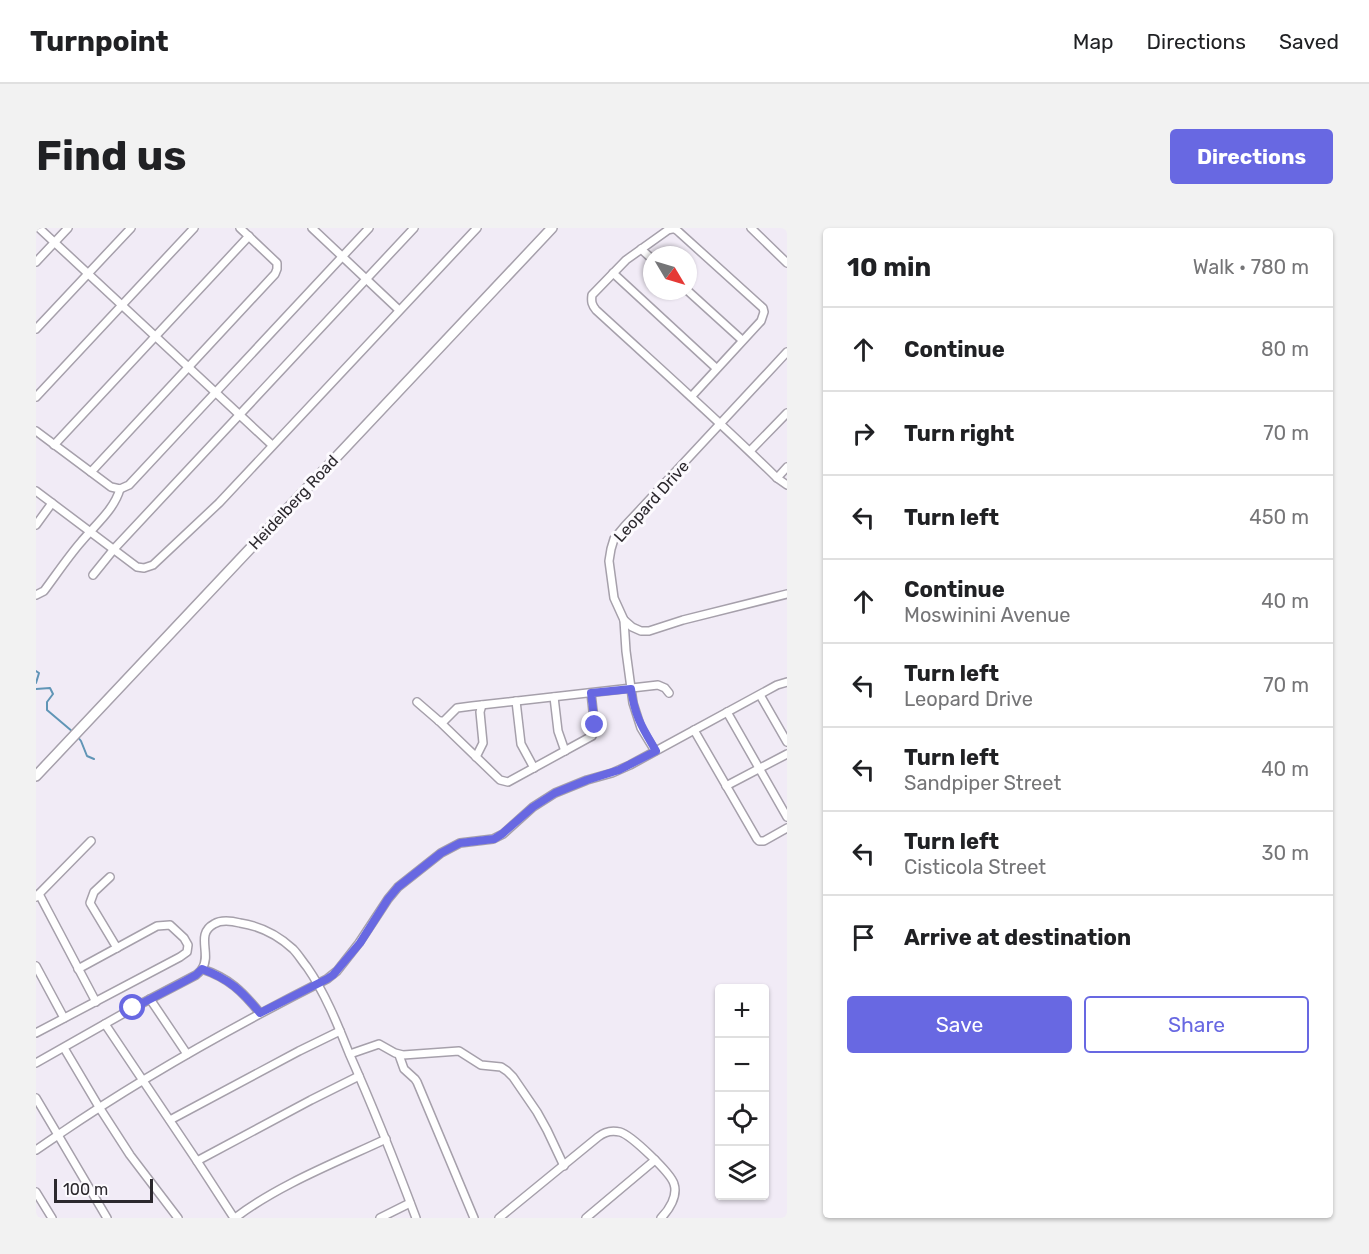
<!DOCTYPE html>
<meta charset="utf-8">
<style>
:root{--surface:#fff;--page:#f2f2f2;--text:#202124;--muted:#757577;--line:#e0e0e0;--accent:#6868e2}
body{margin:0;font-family:Rubik,sans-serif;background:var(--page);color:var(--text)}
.controls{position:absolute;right:18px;bottom:18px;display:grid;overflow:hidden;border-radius:6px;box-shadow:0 2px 4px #0004}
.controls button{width:54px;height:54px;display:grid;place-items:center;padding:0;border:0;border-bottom:2px solid var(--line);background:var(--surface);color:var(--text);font:30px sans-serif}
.compass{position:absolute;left:607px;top:18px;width:54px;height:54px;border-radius:50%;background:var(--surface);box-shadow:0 2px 4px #0004;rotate:128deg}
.scale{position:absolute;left:18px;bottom:15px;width:99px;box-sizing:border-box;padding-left:6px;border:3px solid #2c292e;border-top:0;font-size:16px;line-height:21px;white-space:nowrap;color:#2c292e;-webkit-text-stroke:4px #fcfafe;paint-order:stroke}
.stop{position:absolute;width:18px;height:18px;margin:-14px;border:4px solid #6868e2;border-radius:50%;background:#fff}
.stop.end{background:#6868e2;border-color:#fff;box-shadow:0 2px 6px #0008}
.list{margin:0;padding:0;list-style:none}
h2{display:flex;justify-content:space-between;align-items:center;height:78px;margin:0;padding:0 24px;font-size:26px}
h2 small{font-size:20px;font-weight:400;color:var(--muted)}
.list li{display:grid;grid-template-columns:39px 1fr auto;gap:18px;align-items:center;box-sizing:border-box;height:84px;padding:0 24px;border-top:2px solid var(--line)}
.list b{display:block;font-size:22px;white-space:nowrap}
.list p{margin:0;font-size:20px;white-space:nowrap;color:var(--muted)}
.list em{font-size:20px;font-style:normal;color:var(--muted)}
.actions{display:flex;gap:12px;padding:18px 24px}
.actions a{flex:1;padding:14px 0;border:2px solid var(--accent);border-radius:6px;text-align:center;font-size:21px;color:var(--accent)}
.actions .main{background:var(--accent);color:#fff}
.icon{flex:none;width:33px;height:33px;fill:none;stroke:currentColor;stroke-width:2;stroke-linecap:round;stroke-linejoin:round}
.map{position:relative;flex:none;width:751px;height:990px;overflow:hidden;border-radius:6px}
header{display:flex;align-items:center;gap:36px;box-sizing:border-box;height:84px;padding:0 30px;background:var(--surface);border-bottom:2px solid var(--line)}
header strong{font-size:28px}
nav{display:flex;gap:33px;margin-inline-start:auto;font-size:21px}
.intro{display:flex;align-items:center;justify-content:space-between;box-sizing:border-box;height:144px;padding:0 36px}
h1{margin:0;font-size:42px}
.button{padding:15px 27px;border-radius:6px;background:var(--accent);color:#fff;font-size:21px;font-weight:700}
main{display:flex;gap:36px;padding:0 36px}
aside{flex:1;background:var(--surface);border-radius:6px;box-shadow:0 2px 4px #0004}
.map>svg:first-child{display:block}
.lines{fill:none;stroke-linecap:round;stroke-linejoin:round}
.stream{stroke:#6095b6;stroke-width:2}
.minor-casing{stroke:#a6a0ab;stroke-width:10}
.secondary-casing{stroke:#a6a0ab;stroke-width:12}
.minor{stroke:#fff;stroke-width:7}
.secondary{stroke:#fff;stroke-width:9}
.route{stroke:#6868e2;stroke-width:8}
.labels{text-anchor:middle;stroke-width:6;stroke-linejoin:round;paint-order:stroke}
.street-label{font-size:16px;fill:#2c292e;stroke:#fcfafe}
</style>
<header>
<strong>Turnpoint</strong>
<nav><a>Map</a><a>Directions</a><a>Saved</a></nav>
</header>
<div class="intro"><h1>Find us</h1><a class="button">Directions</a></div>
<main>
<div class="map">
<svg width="751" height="990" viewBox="0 0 751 990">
<rect width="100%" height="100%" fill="#f1ebf6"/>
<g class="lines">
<g class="stream">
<path d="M0,443L3,445L0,455"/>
<path d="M0,461L14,460L17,466L11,474V482L37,504"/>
<path d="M41,508L45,513L51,528L58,531"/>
</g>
<defs>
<g id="minor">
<path d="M3,0L236,217"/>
<path d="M276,0L363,82"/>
<path d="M715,0L751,35"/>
<path d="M605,21L616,31"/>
<path d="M0,34L32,0"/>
<path d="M577,45L680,140"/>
<path d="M652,63L706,112"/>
<path d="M0,101L95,0"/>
<path d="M0,169L158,0"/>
<path d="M655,169L725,93L728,84L727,80L644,5C640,1 638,0 632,2L590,32L556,67C555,74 556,77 560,82C621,138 682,192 741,250L751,257"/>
<path d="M0,203L75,259L84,261L93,257L333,0"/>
<path d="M18,217L213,8"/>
<path d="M714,223L751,185"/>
<path d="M55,244L239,46L241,41V35L204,0"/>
<path d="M741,250L751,239"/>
<path d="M0,263L101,339L108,340L117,337L183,275L441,0"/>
<path d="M0,297L16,275"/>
<path d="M57,347L78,321L378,0"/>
<path d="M0,367L8,363C20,347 32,329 45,314C59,297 78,282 84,261"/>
<path d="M588,392L596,399L605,403H613L647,392L751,366"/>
<path d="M724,467L751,514"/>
<path d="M518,469L522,503L529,523"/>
<path d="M480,473L485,516L498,540"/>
<path d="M381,474L403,493L464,552L472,554L556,508L559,501L555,465"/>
<path d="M691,484L751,589"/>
<path d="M403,493H408L421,480L436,478L622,457L629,460L633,465"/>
<path d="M658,502L721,611L723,613H728L751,600"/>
<path d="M619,523L605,500L597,475L590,423L588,392L578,370L573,333L575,321L578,311L588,299L751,124"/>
<path d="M440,529L447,515L444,484L446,477"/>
<path d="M690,558L751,526"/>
<path d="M74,649L58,664L54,675L81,720"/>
<path d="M3,666L60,774"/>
<path d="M0,669L55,613"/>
<path d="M0,738L28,790"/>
<path d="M166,741C193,750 206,763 224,785"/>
<path d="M114,771L151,826"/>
<path d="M69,796L161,933"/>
<path d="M0,805L144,729L151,724L152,717L148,710L134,697L121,698L42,741"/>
<path d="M28,820L63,879L94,927L142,990"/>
<path d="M314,826L343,816L359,825L367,827L423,823L445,837L465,839L471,843L477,849L501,884L511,902L528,938"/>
<path d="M363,827L368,841L379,851L381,854L438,990"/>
<path d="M0,835L97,780L160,747C162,745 164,744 166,741C176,726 159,706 178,696C186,691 196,693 204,695C224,698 242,707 257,721C262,726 266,733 271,739C289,765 301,795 313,825C337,879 359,934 380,990"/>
<path d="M0,870L22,907C108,848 198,798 291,751L301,743L323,715L352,671L362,659L405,625L424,615L457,611L467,606L497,579L519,565L551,552L576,545L594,537L741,457L751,454"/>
<path d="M134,892L263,823L304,803"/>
<path d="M0,922L22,907L71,990"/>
<path d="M0,964L16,990"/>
<path d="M198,990L161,933L275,872L323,848"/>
<path d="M199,990C242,957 301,934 350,911"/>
<path d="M344,990L374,975"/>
<path d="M463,990L562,909C568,904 576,902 584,904C595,907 635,945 638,956C642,968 633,982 625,990"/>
<path d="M550,990L619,932"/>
</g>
<path id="secondary" d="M0,548L516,0"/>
</defs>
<use href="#minor" class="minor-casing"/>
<use href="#secondary" class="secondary-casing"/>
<use href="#minor" class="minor"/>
<use href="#secondary" class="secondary"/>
</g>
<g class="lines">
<path class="route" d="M97,780L149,753L160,747L166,741C193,751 206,763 224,785L291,751L297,747L324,715L352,671L362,659L405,625L424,615L458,611L466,606L497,579L519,565L551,552L583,542L620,523C606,499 599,489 595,461L555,465L559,497"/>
</g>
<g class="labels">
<g class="street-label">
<text transform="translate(615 273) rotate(-48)" y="6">Leopard Drive</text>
<text transform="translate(257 274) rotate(-47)" y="6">Heidelberg Road</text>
</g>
</g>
</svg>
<div class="controls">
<button>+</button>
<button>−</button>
<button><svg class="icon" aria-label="locate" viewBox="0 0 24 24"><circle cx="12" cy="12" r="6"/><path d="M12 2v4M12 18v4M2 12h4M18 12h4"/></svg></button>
<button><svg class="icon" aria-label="layers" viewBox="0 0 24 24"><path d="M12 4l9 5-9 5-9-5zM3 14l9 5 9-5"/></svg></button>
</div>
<svg class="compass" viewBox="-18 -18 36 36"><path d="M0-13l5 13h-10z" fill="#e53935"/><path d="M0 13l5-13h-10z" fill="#757577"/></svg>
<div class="scale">100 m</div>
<div class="stop" style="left:97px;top:780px"></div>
<div class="stop end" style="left:559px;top:497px"></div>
</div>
<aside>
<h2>10 min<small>Walk · 780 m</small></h2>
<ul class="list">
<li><svg class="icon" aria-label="ahead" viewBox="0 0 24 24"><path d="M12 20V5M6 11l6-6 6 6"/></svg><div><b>Continue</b></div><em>80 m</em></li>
<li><svg class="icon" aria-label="right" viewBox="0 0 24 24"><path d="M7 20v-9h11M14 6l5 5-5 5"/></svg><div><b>Turn right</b></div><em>70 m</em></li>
<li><svg class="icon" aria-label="left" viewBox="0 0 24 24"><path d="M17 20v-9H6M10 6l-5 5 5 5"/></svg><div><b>Turn left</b></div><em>450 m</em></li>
<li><svg class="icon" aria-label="ahead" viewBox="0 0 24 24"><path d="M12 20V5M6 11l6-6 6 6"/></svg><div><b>Continue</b><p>Moswinini Avenue</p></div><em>40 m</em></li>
<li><svg class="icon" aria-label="left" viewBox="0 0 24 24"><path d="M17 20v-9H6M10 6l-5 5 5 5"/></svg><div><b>Turn left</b><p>Leopard Drive</p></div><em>70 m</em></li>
<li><svg class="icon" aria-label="left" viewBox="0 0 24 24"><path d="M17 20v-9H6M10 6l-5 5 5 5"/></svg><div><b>Turn left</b><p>Sandpiper Street</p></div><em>40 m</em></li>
<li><svg class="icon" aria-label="left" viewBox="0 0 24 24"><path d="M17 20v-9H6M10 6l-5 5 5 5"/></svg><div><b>Turn left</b><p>Cisticola Street</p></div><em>30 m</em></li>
<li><svg class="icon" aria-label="arrive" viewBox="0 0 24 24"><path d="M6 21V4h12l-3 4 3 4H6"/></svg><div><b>Arrive at destination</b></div></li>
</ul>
<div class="actions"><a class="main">Save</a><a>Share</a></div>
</aside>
</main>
